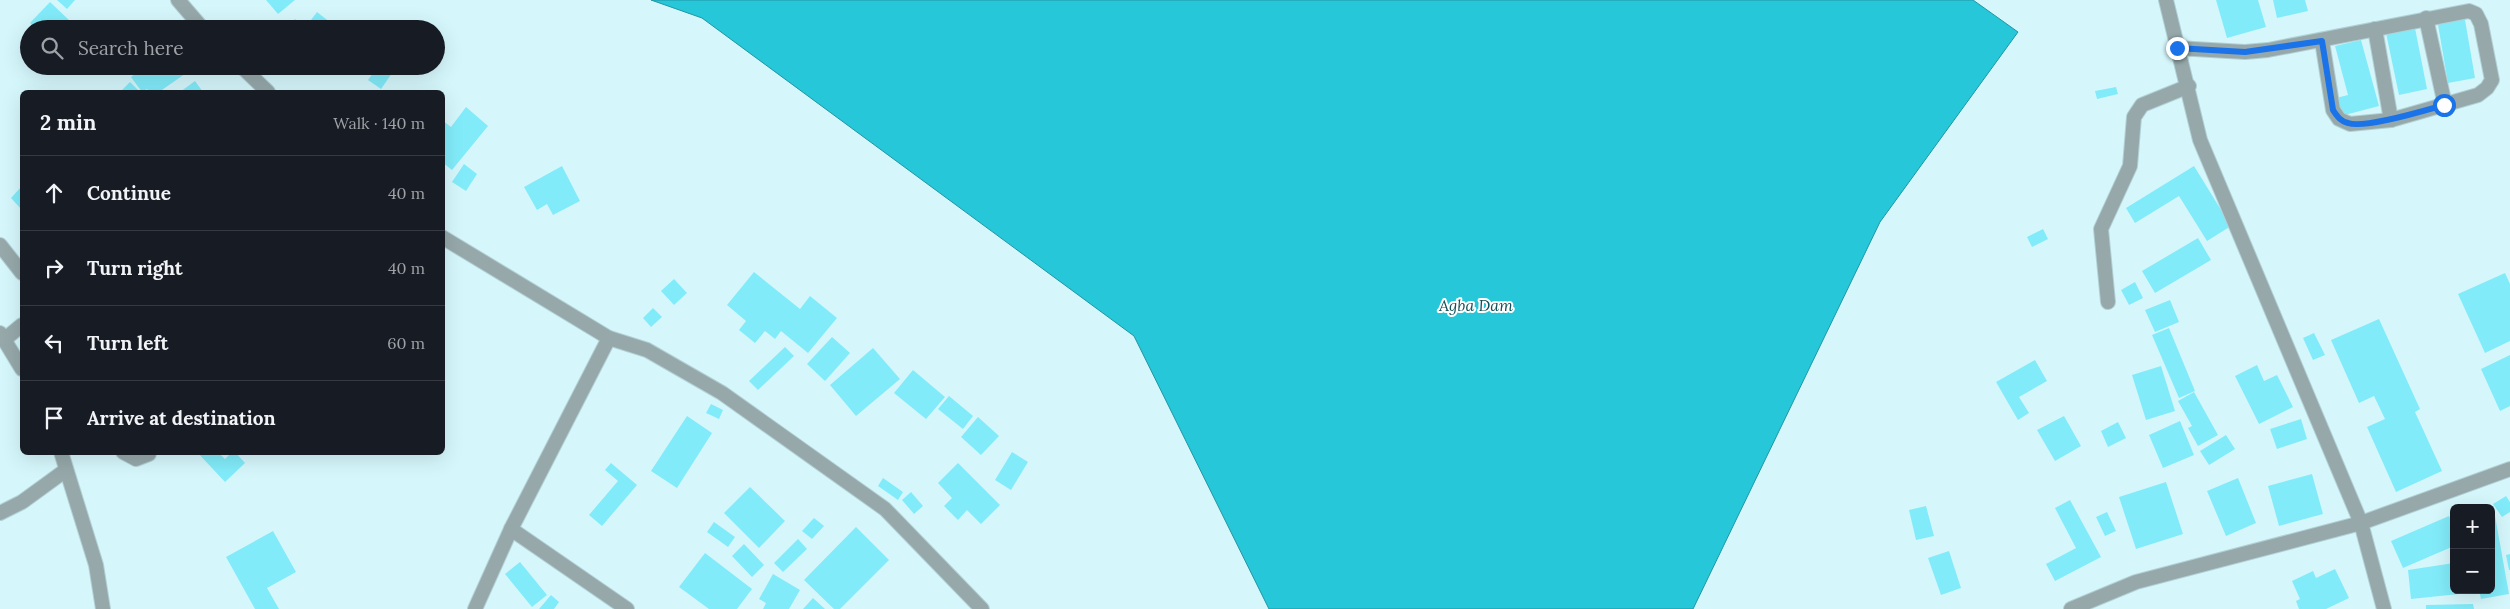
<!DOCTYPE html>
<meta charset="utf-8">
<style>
:root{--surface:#171b24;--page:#20242c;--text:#f1f3f6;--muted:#9ea1a6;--line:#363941}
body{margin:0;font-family:Lora,serif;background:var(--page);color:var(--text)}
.controls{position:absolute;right:15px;bottom:15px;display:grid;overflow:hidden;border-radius:8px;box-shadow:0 5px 20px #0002}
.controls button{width:45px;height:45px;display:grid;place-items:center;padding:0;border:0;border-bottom:1px solid var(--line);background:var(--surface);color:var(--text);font:25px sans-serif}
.stop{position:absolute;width:15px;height:15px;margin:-11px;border:4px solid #1a73e8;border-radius:50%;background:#fff}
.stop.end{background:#1a73e8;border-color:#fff;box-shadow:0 1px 5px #0008}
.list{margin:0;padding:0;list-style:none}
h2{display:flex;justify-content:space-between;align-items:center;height:65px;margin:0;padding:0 20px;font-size:21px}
h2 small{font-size:16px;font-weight:400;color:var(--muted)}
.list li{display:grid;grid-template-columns:32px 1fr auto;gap:15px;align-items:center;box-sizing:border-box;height:75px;padding:0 20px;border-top:1px solid var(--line)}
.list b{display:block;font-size:19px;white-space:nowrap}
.list em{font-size:16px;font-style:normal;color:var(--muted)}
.icon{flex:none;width:28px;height:28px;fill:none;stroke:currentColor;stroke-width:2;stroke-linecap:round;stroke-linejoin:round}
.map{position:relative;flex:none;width:2510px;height:609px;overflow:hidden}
.search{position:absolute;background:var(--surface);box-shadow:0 5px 20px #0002;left:20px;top:20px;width:425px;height:55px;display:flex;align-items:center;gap:12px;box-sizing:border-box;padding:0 18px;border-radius:28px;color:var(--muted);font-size:19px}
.panel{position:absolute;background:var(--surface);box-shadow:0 5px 20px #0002;left:20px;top:90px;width:425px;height:365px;border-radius:8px}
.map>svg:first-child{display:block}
.water{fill:#25c7d9;stroke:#2096a4}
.building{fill:#82ebf9}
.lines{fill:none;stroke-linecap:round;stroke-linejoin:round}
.minor-casing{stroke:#b2d1d6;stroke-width:16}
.minor{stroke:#96a8aa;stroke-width:14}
.route{stroke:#1a73e8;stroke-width:6}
.labels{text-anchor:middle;stroke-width:4;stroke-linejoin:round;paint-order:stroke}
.water-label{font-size:16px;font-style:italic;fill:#115058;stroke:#fff}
</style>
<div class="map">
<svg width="2510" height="609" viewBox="0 0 2510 609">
<rect width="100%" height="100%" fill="#d5f7fc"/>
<path class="water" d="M651,0H1973L2018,32L1880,222L1693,609H1269L1134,336L702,18Z"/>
<g class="building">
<path d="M57,0H75L67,9Z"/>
<path d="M266,0H295L278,14Z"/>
<path d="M2216,0H2258L2266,27L2227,38Z"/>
<path d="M2273,0H2305L2308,11L2277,18Z"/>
<path d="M50,2L71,22L65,29H36L30,23Z"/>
<path d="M317,12L331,23L326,29H315L308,24Z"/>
<path d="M2464,14L2475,78L2448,83L2437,19Z"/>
<path d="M295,19L308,29H288Z"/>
<path d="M185,22L189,29H176Z"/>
<path d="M2415,28L2427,89L2399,95L2386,33Z"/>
<path d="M2361,40L2379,106L2341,116L2336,98L2348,95L2335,46Z"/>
<path d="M146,66H190L192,69L159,92H149L147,89L142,92L131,77Z"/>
<path d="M378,66H397L381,89L368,80Z"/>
<path d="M195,81L203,92H180Z"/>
<path d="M130,82L140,92H120Z"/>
<path d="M2116,87L2118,94L2097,99L2095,91Z"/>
<path d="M466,107L488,126L452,170L442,162V120L451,127Z"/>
<path d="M464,164L477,174L466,191L452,182Z"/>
<path d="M562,166L580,201L553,215L547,204L537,210L524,187Z"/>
<path d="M2194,166L2231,226L2207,241L2179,196L2135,223L2126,208Z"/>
<path d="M22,186V210L11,198Z"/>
<path d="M2043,229L2048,239L2032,247L2027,237Z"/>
<path d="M2198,238L2211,260L2155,293L2142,271Z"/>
<path d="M754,272L800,309L810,296L837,318L808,353L781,331L775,339L765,331L755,343L739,330L746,321L727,305Z"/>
<path d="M2505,273L2510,284V341L2485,353L2458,294Z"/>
<path d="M674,279L687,293L674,305L661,291Z"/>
<path d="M2135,282L2143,298L2129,305L2121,290Z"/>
<path d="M2170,300L2179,322L2155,332L2145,310Z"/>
<path d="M653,308L662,317L651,327L643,318Z"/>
<path d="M2379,319L2420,409L2415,412L2442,471L2396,492L2367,427L2385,419L2374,396L2359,403L2331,340Z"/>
<path d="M2169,328L2195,391L2179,398L2152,335Z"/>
<path d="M2314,333L2325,355L2313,360L2303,338Z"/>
<path d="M832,337L850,353L825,381L807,364Z"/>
<path d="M785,347L794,356L758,390L749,381Z"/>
<path d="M873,348L900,379L856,416L830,385Z"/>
<path d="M2510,355V406L2500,411L2481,369Z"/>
<path d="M2035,360L2047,381L2019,397L2029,413L2018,420L1996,382Z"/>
<path d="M2257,365L2264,381L2277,375L2293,407L2259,424L2235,376Z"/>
<path d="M2161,366L2175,411L2146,420L2132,375Z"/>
<path d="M913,370L945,397L926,419L894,393Z"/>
<path d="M2194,392L2218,435L2198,446L2188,428L2192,426L2178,401Z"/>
<path d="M949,396L973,416L963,429L938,409Z"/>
<path d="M711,404L723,410L719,419L706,413Z"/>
<path d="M687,416L712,433L677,488L651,471Z"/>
<path d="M2064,416L2081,446L2055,461L2037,430Z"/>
<path d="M978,417L999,436L981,455L961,437Z"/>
<path d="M2301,419L2307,439L2277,449L2270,429Z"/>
<path d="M2180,421L2194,455L2163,468L2149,435Z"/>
<path d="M2118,422L2126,438L2108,447L2101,431Z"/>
<path d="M2226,435L2235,449L2209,465L2200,451Z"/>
<path d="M197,452H218L225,459L232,452H235L245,463L225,482Z"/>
<path d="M1012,452L1028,462L1011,490L995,480Z"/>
<path d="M611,463L637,485L602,526L589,515L618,481L605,470Z"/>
<path d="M958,463L1000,505L981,524L967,510L958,520L944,506L952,498L938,483Z"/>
<path d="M2312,474L2323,514L2279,526L2268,486Z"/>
<path d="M883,478L903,492L898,500L878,486Z"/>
<path d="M2238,478L2256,523L2226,536L2207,491Z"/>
<path d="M2166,482L2183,534L2136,549L2119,497Z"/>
<path d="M750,487L785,521L759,548L724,513Z"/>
<path d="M911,492L923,506L914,514L902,500Z"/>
<path d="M2506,496L2510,502V512L2502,517L2493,504Z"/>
<path d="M2070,500L2101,557L2055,581L2046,564L2076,548L2055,508Z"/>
<path d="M1926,506L1934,536L1916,540L1909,510Z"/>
<path d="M2107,512L2116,531L2105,536L2096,517Z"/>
<path d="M2449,516L2454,526V546L2403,568L2391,541Z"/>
<path d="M2491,516H2495L2509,594L2481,599L2479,590H2491Z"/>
<path d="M814,518L824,526L812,539L802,531Z"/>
<path d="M714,522L735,537L728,547L707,532Z"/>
<path d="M856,527L889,560L840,609H834L804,580Z"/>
<path d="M273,531L296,572L267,588L279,609H255L226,557Z"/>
<path d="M798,539L807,549L783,572L774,563Z"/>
<path d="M744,544L764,565L752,577L732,556Z"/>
<path d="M1949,551L1961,588L1941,595L1928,558Z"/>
<path d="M705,553L752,589L737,609H709L679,587Z"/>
<path d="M2510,554V570H2509L2506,555Z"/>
<path d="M520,562L547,595L532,607L505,574Z"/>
<path d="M2454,563V590H2458L2459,594L2411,599L2408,570Z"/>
<path d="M2335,569L2349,598L2326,609H2299L2296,601L2300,599L2292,581L2313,571L2316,578Z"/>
<path d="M773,574L800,590L789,609H763L766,603L759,599Z"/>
<path d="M551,595L559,602L554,609H539Z"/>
<path d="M813,598L825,609H803Z"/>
<path d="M2473,604L2474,609H2426V605Z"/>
</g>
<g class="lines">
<defs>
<g id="minor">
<path d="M178,0L203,29"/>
<path d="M2166,0L2200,140L2361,523L2384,609"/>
<path d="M2426,18L2445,105"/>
<path d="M2375,29L2391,120"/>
<path d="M2177,48L2245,52L2268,50L2469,11L2476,14L2481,24L2492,80L2487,88L2478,95L2391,120L2350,124L2339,119L2333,110L2322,41"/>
<path d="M241,66L268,92"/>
<path d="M442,237L609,338L647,350L722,393L885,509L982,609"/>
<path d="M0,245L22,273"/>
<path d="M2108,302L2101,229L2130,166L2134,117L2142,105L2189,86"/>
<path d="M0,333L22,369"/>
<path d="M5,339L22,325"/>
<path d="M61,452L96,565L103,609"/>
<path d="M123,452L136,459L149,454"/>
<path d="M0,513L22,502L66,470"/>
<path d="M511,529L627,609"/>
<path d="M475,609L511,529L609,338"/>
<path d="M2071,609L2136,582L2361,523L2510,469"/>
</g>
</defs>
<use href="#minor" class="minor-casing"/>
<use href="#minor" class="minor"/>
</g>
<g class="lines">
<path class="route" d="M2177,48L2245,52L2322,41L2333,110C2337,116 2340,121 2348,123C2364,129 2426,110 2444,105"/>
</g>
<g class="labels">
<g class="water-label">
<text x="1476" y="311">Agba Dam</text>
</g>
</g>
</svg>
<div class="controls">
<button>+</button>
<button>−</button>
</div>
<div class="stop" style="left:2444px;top:105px"></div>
<div class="stop end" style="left:2177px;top:48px"></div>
<div class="search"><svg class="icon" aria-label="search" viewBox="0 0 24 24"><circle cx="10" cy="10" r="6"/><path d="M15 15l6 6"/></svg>Search here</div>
<section class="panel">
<h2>2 min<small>Walk · 140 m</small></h2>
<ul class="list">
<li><svg class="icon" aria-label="ahead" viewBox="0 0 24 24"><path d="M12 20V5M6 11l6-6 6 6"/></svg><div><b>Continue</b></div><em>40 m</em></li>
<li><svg class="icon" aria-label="right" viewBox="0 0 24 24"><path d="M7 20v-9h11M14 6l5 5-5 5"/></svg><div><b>Turn right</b></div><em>40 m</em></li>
<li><svg class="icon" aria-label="left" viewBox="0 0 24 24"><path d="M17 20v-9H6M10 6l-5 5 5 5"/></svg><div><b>Turn left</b></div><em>60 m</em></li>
<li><svg class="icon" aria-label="arrive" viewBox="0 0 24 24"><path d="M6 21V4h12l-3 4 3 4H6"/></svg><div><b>Arrive at destination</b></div></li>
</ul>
</section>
</div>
